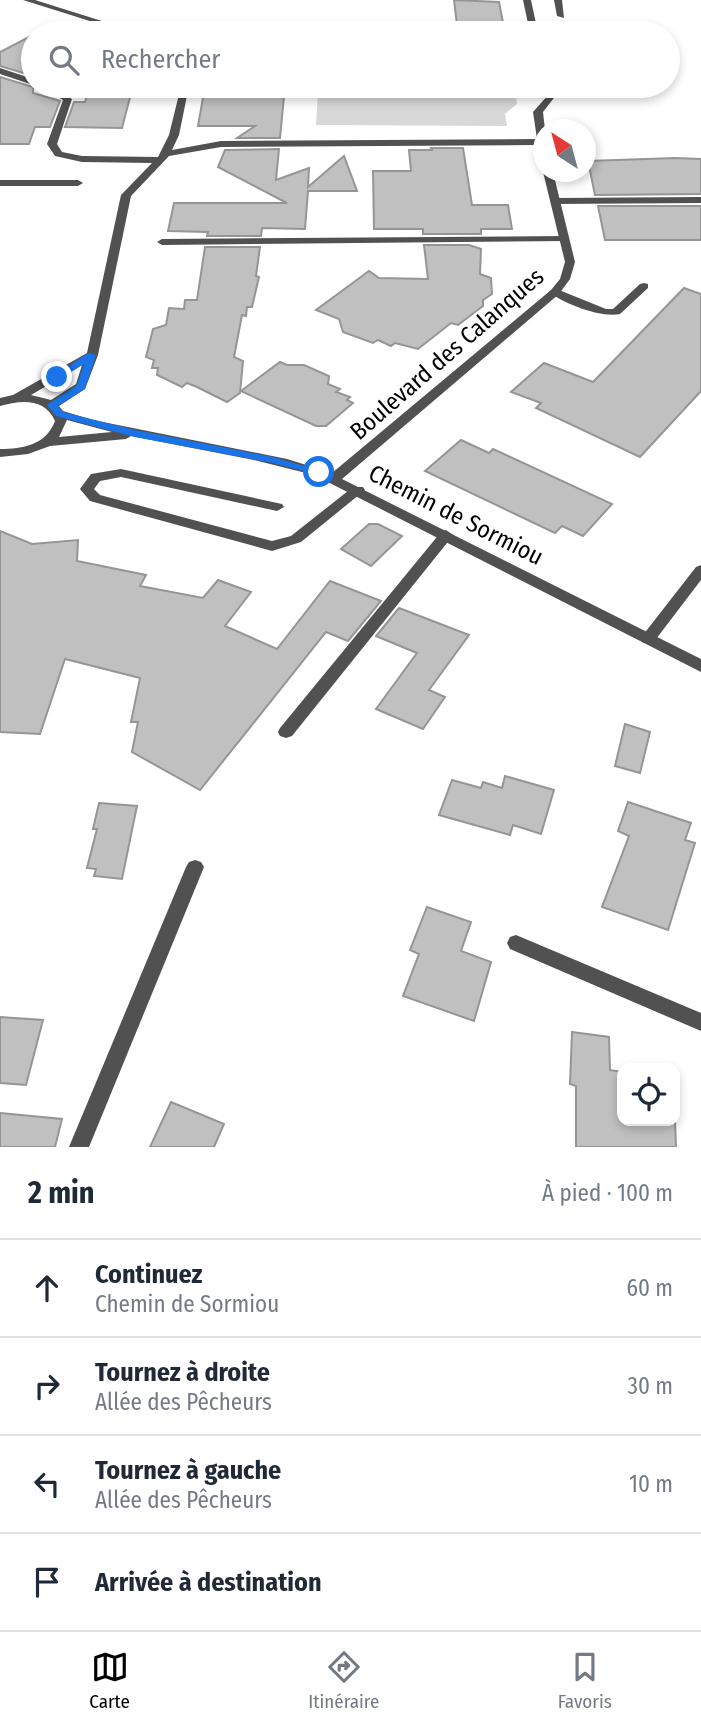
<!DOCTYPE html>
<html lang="fr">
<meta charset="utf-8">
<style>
:root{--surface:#fff;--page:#f6f6f7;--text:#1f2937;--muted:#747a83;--line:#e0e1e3;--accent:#000}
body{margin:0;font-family:"Fira Sans Condensed",sans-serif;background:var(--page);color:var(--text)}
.controls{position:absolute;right:21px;bottom:21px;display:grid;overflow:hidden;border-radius:14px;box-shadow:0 4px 10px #0003}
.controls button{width:63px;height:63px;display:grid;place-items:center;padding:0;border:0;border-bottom:2px solid var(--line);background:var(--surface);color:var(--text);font:35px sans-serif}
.compass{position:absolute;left:533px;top:119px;width:63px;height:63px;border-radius:50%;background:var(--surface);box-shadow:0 4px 10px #0003;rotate:324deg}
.stop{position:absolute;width:21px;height:21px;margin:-16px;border:5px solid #1a73e8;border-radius:50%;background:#fff}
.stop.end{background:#1a73e8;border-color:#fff;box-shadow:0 2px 7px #0008}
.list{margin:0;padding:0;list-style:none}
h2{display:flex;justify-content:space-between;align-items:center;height:91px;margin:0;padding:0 28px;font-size:30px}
h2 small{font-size:23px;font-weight:400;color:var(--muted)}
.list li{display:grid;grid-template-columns:46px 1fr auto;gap:21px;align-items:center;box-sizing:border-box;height:98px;padding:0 28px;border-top:2px solid var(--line)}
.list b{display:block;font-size:26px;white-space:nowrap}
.list p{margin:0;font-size:23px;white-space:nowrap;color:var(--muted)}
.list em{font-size:23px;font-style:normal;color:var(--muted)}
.icon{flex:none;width:38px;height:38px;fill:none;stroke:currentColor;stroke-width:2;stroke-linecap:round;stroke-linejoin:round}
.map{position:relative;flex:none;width:701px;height:1147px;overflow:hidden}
.search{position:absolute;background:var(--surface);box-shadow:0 4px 10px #0003;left:21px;right:21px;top:21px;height:77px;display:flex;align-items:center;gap:18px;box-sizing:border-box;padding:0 24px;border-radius:38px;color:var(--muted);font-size:26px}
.sheet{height:483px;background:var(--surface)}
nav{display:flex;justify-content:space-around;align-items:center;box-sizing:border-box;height:98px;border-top:2px solid var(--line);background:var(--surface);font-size:19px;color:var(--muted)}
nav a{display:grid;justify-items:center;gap:4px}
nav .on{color:var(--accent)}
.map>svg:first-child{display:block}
.green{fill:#d8d8d8}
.building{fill:#c0c0c0;stroke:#959595;stroke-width:2}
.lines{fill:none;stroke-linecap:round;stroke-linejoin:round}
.lane{fill:#515151;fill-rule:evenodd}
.street{fill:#515151;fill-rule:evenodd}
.route{fill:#1a73e8}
.labels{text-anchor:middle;stroke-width:5;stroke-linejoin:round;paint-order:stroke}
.street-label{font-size:24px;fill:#000;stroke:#fff}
</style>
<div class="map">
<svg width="701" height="1147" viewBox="0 0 701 1147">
<rect width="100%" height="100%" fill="#fff"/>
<path class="green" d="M389,86H515L517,104L505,114L507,126L316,125L318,92L388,90Z"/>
<g class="building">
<path d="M454,0L499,2L505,33H458Z"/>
<path d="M33,35V76L0,66V52Z"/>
<path d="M0,77L33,87V93L60,101L50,127H35L29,144H0Z"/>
<path d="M95,86H133L122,128L65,127L74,102H85L89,89Z"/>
<path d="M205,86H285L280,138H237L255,126H198Z"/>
<path d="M431,148H463L472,205H508L512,229H481V234H423V229H374L373,171H411L409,150H432Z"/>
<path d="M279,149L276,180L309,168L308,187L344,156L357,191H308L305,229L262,228L261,236H207L208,232L168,231L174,203H287L218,167L225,150Z"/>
<path d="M675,158L701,159V194L595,195L588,161Z"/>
<path d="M598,206H701V240H605Z"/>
<path d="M424,245H469L481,249L480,274L491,278L492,294L483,300V306L458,325L451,323L418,349L395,343L391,346L378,340L373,343L343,332L339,319L316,310L369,271L379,278L428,279Z"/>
<path d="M205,247H260L256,276L259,277L252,307H247L246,316L242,315L234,357L243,361L240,393L227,402L197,387L187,383L182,387L157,375L158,368H152L154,360L146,357L153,329L166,325L169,308L184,309L185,300H197Z"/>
<path d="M684,288L701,294V391L640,457L536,408L541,403L511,392L544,363L593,382Z"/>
<path d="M280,362L287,365H304L329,376L328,384L340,389L336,392L350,397L347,400L353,403L326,426H316L241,391Z"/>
<path d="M461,440L489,453L493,449L612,504L583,536L562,526L555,533L425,471Z"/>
<path d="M369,524H378L402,536L371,566L341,549Z"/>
<path d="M0,531L32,544L78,540L77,561L146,575L140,586L203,598L218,580L251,592L225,626L277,649L330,581L381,601L348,641L326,632L200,790L132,752L138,722H131L140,678L65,659L40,734L0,732Z"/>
<path d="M399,608L469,635L429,690L445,697L423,729L376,709L417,653L376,636Z"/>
<path d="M625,724L650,732L640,773L615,766Z"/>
<path d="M505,776L554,790L541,834L513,825L510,835L439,815L452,780L481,788L483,782L502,788Z"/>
<path d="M628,802L691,823L685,840L695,843L668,930L602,907L629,836L618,831Z"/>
<path d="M99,803L137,806L122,879L94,876L96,869L87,868L97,829H93Z"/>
<path d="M427,907L471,922L461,951L491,962L474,1021L403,996L419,954L410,950Z"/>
<path d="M0,1017L43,1020L26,1085L0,1083Z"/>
<path d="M572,1032L609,1037L610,1070L622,1072V1121H675L676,1147H576V1086L570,1084Z"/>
<path d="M171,1102L224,1124L214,1147H150Z"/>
<path d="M0,1113L62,1119L55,1147H0Z"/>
</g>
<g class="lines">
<g class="lane">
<path d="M701,197V203L555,204L550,201L555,198Z"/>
<path d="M564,236L569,239L568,241L162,245L157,242L162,239Z"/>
<path d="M644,283L648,284V288L620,314C601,318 564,304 549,292L555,289L559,290L606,309H613L640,284Z"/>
<path d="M121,469L282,504L284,507L277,511L121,477L100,481L94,489L100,495L272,541L291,536L353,487H363L365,490L301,542L272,551L90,501L80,489L91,474Z"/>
<path d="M446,530L453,535L451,538L292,736L286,738L280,736L278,732L280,728L441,532Z"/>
<path d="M701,565V580L653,643H643L641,639L643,635L696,567Z"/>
<path d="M195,860L201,862L204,867L89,1147H69L186,867L189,862Z"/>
</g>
<g class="street">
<path d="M23,0H35L140,33H128Z"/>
<path d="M523,0H531L538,33H530Z"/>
<path d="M554,0H562L564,18L557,16Z"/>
<path d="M0,68L33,79V85L0,74Z"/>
<path d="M39,86H49L72,99L57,144L62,152L82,156L158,157L169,135L181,86H189L179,135L172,150L221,141L537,139L533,112L549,94L548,86H556L557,94L543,112L545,130H544V155L539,152L538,145L221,147L169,156L131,196L98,355L85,389L59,406L63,411L93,420L287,459L332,473L551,290L560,279L565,262L543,172H553L575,262L570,279L559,294L342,479L701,659V672L314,475L254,460L131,436L126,439L50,446L28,454L0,457V449C23,449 46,445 55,421C45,398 21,400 0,406V398L13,395L87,353L121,195L152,163L82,162L55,156L47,144L63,100ZM82,365L76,384L51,400L31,395ZM67,420L112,432L59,437Z"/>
<path d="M0,180H78L83,183L78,186H0Z"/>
<path d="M516,935L701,1013V1031L510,949L507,943L510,937Z"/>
</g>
</g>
<path class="route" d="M88,353L96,355L85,389L58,406L63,412L135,430L273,457L325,472L319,475L273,463L135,437L56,416L47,405L77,385L84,364L60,379L52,377Z"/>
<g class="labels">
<g class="street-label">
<text transform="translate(447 354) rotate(-41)" y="8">Boulevard des Calanques</text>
<text transform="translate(456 515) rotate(27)" y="8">Chemin de Sormiou</text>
</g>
</g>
</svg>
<div class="controls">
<button><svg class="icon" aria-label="locate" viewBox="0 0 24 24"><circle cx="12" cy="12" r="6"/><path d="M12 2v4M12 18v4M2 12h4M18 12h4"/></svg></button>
</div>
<svg class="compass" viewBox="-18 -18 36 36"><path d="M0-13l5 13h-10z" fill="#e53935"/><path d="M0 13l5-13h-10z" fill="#747a83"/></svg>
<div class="stop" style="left:319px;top:472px"></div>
<div class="stop end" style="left:57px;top:377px"></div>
<div class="search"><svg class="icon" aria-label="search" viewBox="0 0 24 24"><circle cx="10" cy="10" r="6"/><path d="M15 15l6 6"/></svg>Rechercher</div>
</div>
<section class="sheet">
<h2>2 min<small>À pied · 100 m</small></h2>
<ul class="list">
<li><svg class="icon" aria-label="ahead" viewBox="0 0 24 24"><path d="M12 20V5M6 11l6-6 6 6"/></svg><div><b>Continuez</b><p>Chemin de Sormiou</p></div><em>60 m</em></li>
<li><svg class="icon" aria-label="right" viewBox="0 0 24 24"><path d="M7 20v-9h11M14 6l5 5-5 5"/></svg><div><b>Tournez à droite</b><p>Allée des Pêcheurs</p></div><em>30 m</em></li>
<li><svg class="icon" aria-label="left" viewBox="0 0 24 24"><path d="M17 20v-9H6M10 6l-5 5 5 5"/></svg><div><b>Tournez à gauche</b><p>Allée des Pêcheurs</p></div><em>10 m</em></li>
<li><svg class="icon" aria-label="arrive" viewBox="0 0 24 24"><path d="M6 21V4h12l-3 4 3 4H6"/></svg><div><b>Arrivée à destination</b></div></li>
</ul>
</section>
<nav>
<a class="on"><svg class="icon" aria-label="map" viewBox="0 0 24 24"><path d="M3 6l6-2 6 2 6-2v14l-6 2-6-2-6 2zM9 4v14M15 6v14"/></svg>Carte</a>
<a><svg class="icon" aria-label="directions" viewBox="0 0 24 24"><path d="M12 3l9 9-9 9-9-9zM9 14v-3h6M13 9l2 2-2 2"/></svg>Itinéraire</a>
<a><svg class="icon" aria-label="saved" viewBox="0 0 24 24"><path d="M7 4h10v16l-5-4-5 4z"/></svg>Favoris</a>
</nav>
